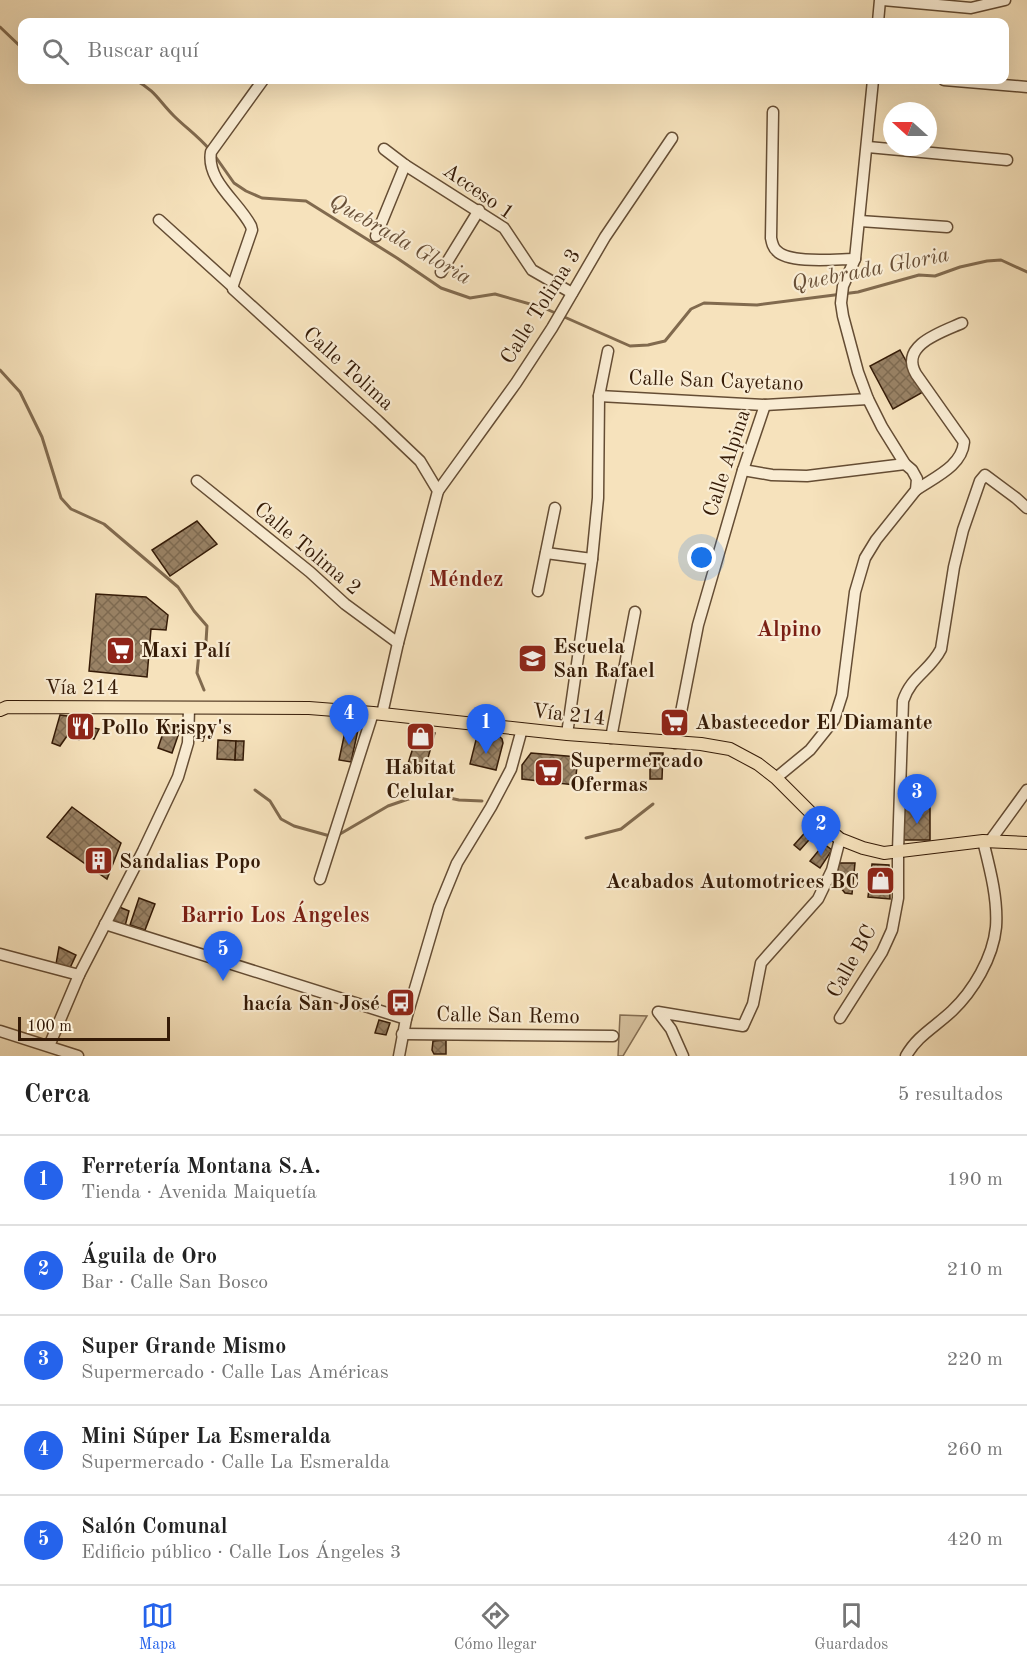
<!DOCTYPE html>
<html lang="es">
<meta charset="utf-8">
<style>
:root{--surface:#fff;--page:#f2f2f2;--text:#222;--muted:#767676;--line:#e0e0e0;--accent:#2563eb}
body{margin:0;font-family:"Old Standard TT",serif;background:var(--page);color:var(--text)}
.compass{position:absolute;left:883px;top:102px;width:54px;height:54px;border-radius:50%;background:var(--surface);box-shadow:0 6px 24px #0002;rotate:291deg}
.scale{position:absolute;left:18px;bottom:15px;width:152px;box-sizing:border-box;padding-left:6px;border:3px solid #351b07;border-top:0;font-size:16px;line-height:21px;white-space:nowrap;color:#351b07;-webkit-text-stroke:4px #f9ecd3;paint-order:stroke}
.you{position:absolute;left:702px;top:558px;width:21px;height:21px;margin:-15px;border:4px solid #fff;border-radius:50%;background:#1a73e8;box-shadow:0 0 0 9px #1a73e833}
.badge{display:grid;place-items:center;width:39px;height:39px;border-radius:50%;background:var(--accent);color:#fff;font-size:20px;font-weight:700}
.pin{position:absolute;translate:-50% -50px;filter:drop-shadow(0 2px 3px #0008)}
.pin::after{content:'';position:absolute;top:32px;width:21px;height:18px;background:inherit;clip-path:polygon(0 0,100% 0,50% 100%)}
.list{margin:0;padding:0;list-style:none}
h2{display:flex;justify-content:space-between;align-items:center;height:78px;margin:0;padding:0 24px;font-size:26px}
h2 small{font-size:20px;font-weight:400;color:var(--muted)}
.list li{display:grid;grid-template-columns:39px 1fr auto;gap:18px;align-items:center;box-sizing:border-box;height:90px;padding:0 24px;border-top:2px solid var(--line)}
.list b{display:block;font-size:22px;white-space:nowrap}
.list p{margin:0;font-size:20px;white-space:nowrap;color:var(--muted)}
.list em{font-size:20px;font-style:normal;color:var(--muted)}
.icon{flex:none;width:33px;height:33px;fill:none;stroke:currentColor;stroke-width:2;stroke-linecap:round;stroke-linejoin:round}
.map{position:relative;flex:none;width:1027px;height:1056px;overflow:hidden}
.search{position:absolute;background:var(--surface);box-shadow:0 6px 24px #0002;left:18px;right:18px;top:18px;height:66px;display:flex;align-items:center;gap:15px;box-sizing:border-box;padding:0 21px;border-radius:12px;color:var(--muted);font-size:22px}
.sheet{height:528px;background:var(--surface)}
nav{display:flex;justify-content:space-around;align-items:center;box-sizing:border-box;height:84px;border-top:2px solid var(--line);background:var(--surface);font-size:16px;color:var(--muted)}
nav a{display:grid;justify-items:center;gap:3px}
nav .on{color:var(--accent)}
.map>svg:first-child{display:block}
.park{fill:#d5c09d;stroke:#856e52;stroke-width:1.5}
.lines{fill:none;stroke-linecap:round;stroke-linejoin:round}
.stream{stroke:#816a4e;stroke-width:3}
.building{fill:url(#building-cross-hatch);stroke:#351b07;stroke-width:1.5}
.minor-casing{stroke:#654d34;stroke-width:13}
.major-casing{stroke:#351b07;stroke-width:14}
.minor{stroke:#f9ecd3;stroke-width:10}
.major{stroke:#f6e2bc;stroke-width:12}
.labels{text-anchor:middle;stroke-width:4.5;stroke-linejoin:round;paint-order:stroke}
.street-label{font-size:21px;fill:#351b07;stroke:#f9ecd3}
.poi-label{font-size:21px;font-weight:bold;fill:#351b07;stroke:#f9ecd3;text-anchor:start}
.water-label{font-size:22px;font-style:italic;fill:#684f37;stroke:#f9ecd3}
.neighbourhood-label{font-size:22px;font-weight:bold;fill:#7a1f14;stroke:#f9ecd3}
</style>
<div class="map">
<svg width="1027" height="1056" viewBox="0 0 1027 1056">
<defs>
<pattern id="building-cross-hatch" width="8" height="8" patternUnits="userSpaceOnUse" patternTransform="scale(1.5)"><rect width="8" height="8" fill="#998265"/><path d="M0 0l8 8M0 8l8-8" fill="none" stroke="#7e6a51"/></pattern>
</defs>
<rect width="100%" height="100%" fill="#f6e2bc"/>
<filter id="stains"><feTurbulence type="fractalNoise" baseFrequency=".00333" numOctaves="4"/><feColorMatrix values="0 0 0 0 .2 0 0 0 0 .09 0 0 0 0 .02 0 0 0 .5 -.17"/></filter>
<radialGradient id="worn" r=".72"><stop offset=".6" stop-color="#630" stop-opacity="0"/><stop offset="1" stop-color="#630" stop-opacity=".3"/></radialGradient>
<path class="park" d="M620,1015L647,1016L623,1056H618Z"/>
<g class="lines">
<g class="stream">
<path d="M0,27L22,48"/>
<path d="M135,80C156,91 158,100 174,116C185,127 198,136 209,149"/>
<path d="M215,156L234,183L246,191L262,198L306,201L397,258L441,288L470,298L495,294L544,308L630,346L648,345L665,341L691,309L704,303L757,305L858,292L919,275L935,276L960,267L987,261L1001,260L1027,272"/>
<path d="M0,370L20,392L42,437L61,498L71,509L104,524L178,587L194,611L207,626L206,642L199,653L197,673L204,690"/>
<path d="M255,790L270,801L281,819L294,826L330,836"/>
<path d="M340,834L388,806L417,796L435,795L459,800L482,801"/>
<path d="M586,838L621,829L653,804"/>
</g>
</g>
<g class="building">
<path d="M900,350L923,392L893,409L870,366Z"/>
<path d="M197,521L217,544L170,576L152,550Z"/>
<path d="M96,594L146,597L168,615L166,630L151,629L147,677L89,671Z"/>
<path d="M60,715L75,717L76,723L60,746L52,743Z"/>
<path d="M75,719L88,722L85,731L79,740L68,734L76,723Z"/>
<path d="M166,724L180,730L172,753L158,748Z"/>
<path d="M88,727L99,729L94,739L84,735Z"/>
<path d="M197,727L206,730L203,741L193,738Z"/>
<path d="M346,727L358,730L351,762L339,760Z"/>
<path d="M419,728L435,733L424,772L407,767Z"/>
<path d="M477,736L500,737L502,739L503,743L496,770L470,764Z"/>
<path d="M218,740L236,741L235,760L217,759Z"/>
<path d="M236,741H244L243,760H235Z"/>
<path d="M531,753L578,757L575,785L522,779V765Z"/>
<path d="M650,753H663L662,779H650Z"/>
<path d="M72,807L121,843L107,879L47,837Z"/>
<rect x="903" y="807" width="27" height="33"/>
<path d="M810,827L816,832L800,850L794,845Z"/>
<path d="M824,844L832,850L820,868L810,861Z"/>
<path d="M839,863H855L852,894L845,893L836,882Z"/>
<path d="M872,864L889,865L890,899L868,897Z"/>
<path d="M139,898L155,904L145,930L130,925Z"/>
<path d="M117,906L129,911L125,926L111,921Z"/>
<path d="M59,947L76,955L69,970L56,964Z"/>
<path d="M379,1020L390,1023L386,1035L375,1033Z"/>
<path d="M446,1040V1054H434L432,1050L433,1041Z"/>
</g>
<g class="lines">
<defs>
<g id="minor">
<path d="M883,0L971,8L1005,0"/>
<path d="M878,22L880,0"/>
<path d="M263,80L211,152C206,181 239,202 251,226L252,230L233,285V289L378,421L420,461L438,491L398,643L382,714"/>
<path d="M944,80L1027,87"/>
<path d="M773,112L771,238C772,243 773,248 777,251C789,264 837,259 855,259"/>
<path d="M868,147L1007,160"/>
<path d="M384,149L405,165L504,228L532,270L572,293"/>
<path d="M159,220L233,287"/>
<path d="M860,221L947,227"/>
<path d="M376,236L405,165"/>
<path d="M441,272L479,210"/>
<path d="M599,396L765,405L868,399"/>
<path d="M743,470L772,475L807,476L905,464"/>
<path d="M197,481L310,572L345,604L398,643"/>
<path d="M916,490C935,477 962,466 964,442L916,374C899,345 942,332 962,323"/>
<path d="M438,491L516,383L552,328L605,237L672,138"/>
<path d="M546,553L592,559"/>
<path d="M538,591L555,508"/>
<path d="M567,734L592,559L598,498L599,396L608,351"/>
<path d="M611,738L635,612"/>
<path d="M675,743L698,625L743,470L765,405"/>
<path d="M776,778L810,750L834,720L842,695L855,592L865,558L876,540L916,490L917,479L912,470L905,464L882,427L868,399L858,372L843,316L841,303L843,286L855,259L873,80"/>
<path d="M990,841L1027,790"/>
<path d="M320,879L373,713"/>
<path d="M105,924L406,1019"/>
<path d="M0,954L79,975"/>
<path d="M840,1018L882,952L892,930L898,898V851L903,701C911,676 930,671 941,649L954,567L963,530L980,481L985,475L1016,498L1027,508"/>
<path d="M0,1031L78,1056"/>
<path d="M402,1034L613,1036"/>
<path d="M49,1046L79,975L143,851L178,777L188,743L189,708"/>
<path d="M399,1056L406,1019L439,907L457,863L491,807L511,769L522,729"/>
<path d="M683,1056L671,1029L658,1012L743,1026L753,1004L761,963L818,899L832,870L840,839"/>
<path d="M906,1056C917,1036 935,1027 952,1011C973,991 993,958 996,927C998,899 990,869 983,841"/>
</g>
<path id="major" d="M0,710L7,707L309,708L373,713L567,734L701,744L730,749L758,764L776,778L822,824L840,839L863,848L884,853L983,841L1027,843"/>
</defs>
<use href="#minor" class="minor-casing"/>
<use href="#major" class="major-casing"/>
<use href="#minor" class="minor"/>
<use href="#major" class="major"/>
</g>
<defs>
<symbol id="supermarket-square" viewBox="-11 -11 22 22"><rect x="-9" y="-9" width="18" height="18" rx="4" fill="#8f2418" stroke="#f9ecd3"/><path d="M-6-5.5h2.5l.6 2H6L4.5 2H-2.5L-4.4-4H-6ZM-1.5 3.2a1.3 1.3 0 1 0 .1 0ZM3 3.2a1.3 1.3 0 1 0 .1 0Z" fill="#fff"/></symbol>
<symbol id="school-square" viewBox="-11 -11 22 22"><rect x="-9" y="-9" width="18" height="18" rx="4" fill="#8f2418" stroke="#f9ecd3"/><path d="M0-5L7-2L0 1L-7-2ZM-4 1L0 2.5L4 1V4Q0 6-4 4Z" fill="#fff"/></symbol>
<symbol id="restaurant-square" viewBox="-11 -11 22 22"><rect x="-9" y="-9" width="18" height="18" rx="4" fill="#8f2418" stroke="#f9ecd3"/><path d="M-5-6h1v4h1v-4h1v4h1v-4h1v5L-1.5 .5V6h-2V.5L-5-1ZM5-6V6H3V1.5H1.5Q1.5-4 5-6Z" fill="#fff"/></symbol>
<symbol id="shop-square" viewBox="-11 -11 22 22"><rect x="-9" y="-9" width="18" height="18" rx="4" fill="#8f2418" stroke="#f9ecd3"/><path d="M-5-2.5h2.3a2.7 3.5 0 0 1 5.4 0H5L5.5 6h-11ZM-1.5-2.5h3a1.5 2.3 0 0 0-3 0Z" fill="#fff"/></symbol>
<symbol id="building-square" viewBox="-11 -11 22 22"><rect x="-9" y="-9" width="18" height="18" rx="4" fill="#8f2418" stroke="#f9ecd3"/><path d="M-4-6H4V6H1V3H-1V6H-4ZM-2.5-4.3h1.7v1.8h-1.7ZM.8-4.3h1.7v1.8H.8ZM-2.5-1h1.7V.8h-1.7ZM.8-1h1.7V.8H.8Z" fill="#fff"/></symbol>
<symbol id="bus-square" viewBox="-11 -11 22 22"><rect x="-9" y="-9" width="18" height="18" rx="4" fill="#8f2418" stroke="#f9ecd3"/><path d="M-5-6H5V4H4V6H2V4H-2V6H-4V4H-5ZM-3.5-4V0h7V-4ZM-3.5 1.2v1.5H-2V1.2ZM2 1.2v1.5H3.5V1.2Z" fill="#fff"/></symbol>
</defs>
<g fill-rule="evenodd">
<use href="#supermarket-square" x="104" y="634" width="33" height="33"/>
<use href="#school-square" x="516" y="642" width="33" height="33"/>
<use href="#supermarket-square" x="658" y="706" width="33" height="33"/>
<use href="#restaurant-square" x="64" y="710" width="33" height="33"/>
<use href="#shop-square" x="404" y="720" width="33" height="33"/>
<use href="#supermarket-square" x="532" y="756" width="33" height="33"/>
<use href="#building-square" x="82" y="844" width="33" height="33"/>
<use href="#shop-square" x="864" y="864" width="33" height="33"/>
<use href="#bus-square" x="384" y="986" width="33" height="33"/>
</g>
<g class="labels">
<g class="street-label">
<text transform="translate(479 191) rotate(35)" y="7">Acceso 1</text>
<text transform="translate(540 306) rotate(-58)" y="7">Calle Tolima 3</text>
<text transform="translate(349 368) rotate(42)" y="7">Calle Tolima</text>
<text transform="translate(716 380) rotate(2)" y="7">Calle San Cayetano</text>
<text transform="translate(726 463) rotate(-72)" y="7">Calle Alpina</text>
<text transform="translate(308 548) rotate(40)" y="7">Calle Tolima 2</text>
<text x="82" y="694">Vía 214</text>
<text transform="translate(569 714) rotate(6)" y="7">Vía 214</text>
<text transform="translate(851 961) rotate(-61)" y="7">Calle BC</text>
<text transform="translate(508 1015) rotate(1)" y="7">Calle San Remo</text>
</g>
<g class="poi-label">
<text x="553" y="653">Escuela<tspan x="553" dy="24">San Rafael</tspan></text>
<text x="141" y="657">Maxi Palí</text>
<text x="695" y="729">Abastecedor El Diamante</text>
<text x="101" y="734">Pollo Krispy's</text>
<text x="570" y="767">Supermercado<tspan x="570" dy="24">Ofermas</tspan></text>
<text x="420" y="774" text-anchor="middle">Habitat<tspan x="420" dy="24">Celular</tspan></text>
<text x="119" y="868">Sandalias Popo</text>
<text x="859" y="888" text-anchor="end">Acabados Automotrices BC</text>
<text x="380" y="1010" text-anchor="end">hacía San José</text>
</g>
<g class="water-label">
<text transform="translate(401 238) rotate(30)" y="8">Quebrada Gloria</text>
<text transform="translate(870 268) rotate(-11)" y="8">Quebrada Gloria</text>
</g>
<g class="neighbourhood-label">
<text x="466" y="586">Méndez</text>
<text x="789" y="636">Alpino</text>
<text x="275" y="922">Barrio Los Ángeles</text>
</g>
</g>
<rect width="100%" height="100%" filter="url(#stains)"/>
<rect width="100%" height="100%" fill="url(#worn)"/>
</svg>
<svg class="compass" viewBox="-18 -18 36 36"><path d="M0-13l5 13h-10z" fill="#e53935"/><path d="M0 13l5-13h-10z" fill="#767676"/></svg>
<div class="scale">100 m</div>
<div class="you"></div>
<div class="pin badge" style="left:486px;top:754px">1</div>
<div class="pin badge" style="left:821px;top:856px">2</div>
<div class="pin badge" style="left:917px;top:824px">3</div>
<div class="pin badge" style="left:349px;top:745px">4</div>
<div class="pin badge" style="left:223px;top:981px">5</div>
<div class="search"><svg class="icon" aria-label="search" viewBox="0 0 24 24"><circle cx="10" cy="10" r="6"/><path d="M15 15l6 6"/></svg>Buscar aquí</div>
</div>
<section class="sheet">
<h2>Cerca<small>5 resultados</small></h2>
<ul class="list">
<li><span class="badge">1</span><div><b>Ferretería Montana S.A.</b><p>Tienda · Avenida Maiquetía</p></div><em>190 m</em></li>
<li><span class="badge">2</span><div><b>Águila de Oro</b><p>Bar · Calle San Bosco</p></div><em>210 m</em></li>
<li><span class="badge">3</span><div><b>Super Grande Mismo</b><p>Supermercado · Calle Las Américas</p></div><em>220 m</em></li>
<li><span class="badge">4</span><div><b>Mini Súper La Esmeralda</b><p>Supermercado · Calle La Esmeralda</p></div><em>260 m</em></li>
<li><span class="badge">5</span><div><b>Salón Comunal</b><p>Edificio público · Calle Los Ángeles 3</p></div><em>420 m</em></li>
</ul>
</section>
<nav>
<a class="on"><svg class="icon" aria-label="map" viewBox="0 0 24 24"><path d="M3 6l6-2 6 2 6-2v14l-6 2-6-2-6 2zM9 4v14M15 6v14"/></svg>Mapa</a>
<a><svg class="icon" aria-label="directions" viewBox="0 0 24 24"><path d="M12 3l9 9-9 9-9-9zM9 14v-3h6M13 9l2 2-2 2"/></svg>Cómo llegar</a>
<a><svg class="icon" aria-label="saved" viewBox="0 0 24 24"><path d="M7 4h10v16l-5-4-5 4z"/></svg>Guardados</a>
</nav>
